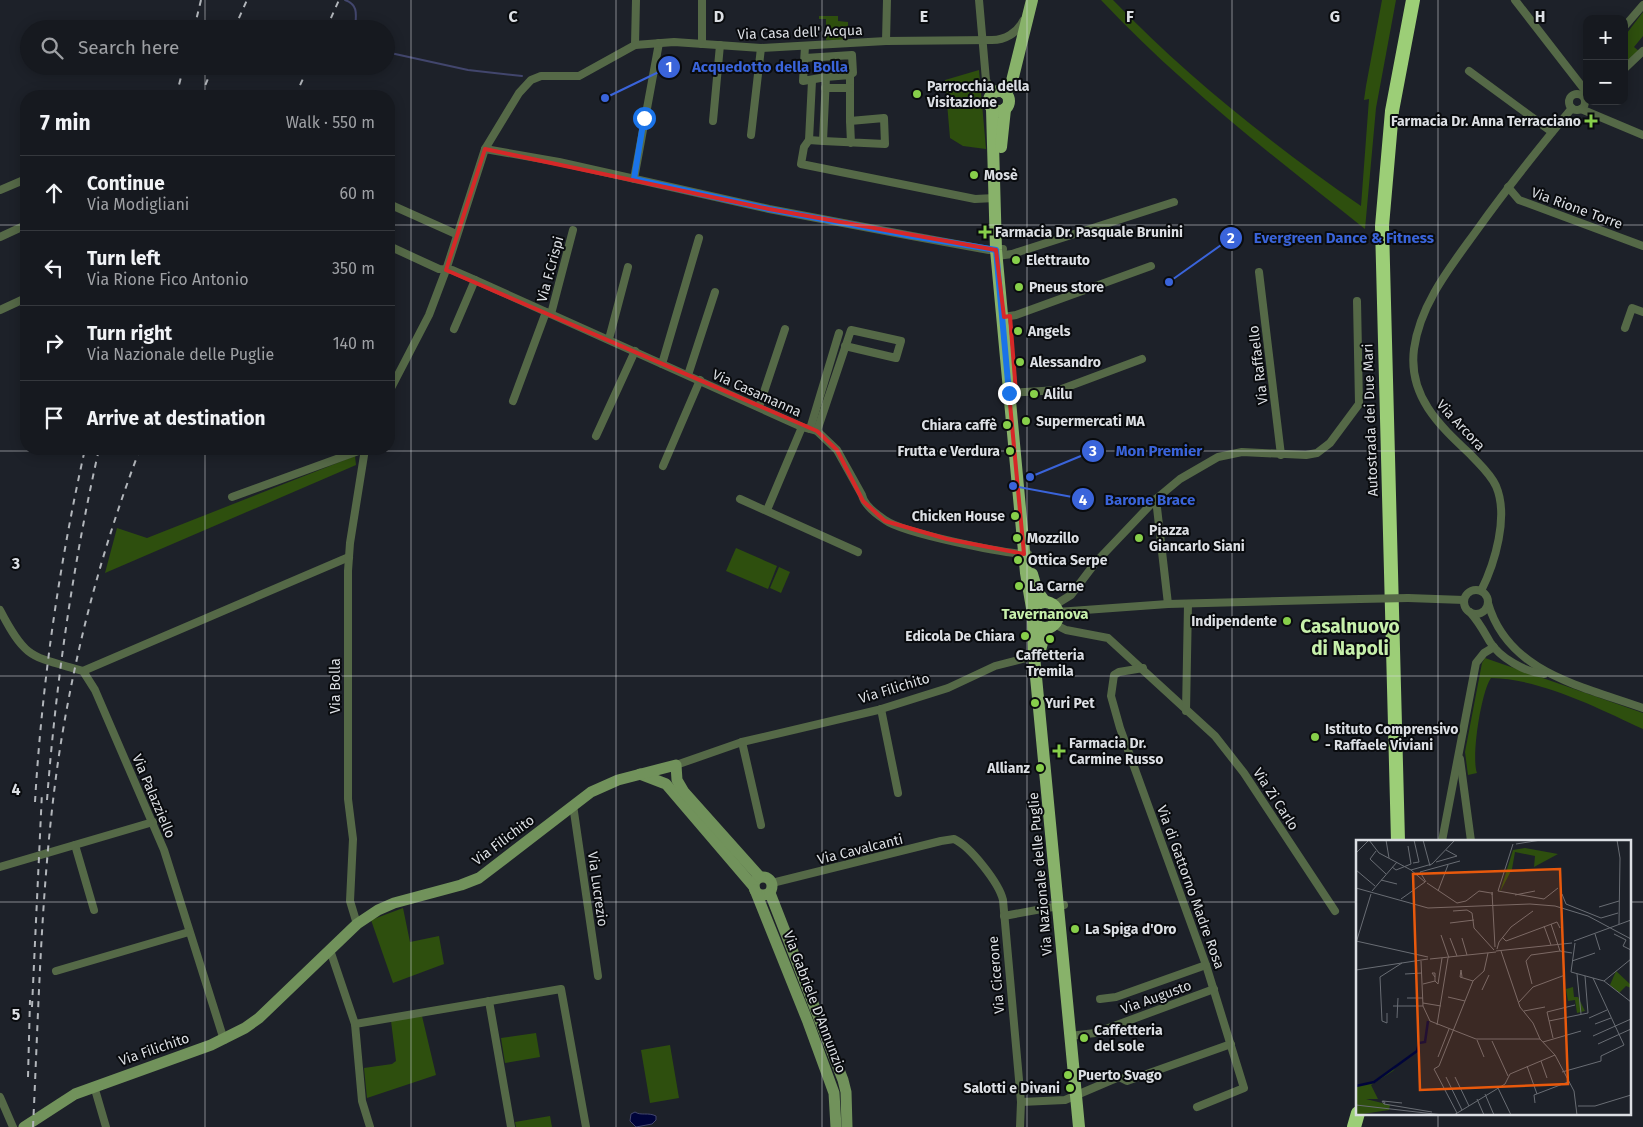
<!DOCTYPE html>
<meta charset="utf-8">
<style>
:root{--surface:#16191f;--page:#1f2228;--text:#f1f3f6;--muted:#9ea0a4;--line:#35383d}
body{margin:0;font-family:"Fira Sans",sans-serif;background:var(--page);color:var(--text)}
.controls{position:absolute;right:15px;top:15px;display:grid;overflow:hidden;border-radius:10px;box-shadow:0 2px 12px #0003}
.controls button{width:45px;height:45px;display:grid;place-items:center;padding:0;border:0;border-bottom:1px solid var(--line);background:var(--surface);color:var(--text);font:25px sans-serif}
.stop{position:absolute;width:15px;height:15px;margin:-11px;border:4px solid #1a73e8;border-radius:50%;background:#fff}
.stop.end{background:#1a73e8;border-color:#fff;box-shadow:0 1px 5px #0008}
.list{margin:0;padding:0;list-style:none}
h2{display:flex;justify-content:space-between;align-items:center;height:65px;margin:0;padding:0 20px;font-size:21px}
h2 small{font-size:16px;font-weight:400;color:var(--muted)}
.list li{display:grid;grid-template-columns:32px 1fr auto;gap:15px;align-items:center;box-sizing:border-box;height:75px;padding:0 20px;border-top:1px solid var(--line)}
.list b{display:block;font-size:19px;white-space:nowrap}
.list p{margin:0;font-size:16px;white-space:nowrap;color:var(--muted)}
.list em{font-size:16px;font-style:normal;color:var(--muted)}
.icon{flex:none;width:28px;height:28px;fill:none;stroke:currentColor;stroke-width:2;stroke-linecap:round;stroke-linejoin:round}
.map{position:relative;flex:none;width:1643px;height:1127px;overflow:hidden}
.search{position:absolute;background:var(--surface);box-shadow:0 2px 12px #0003;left:20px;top:20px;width:375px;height:55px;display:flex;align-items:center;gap:12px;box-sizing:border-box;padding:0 18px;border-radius:28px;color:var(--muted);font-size:19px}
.panel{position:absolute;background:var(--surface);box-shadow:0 2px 12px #0003;left:20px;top:90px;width:375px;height:365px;border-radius:20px}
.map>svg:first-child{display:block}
.green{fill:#2e4f0e}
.water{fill:#00043a;stroke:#42466d}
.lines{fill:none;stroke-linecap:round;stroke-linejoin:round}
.stream{stroke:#42466d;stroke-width:2}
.street{stroke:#556947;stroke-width:8}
.secondary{stroke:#71925b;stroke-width:11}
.primary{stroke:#88b26a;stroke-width:12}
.highway{stroke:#9cce77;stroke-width:14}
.rail{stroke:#b2b6bb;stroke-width:2;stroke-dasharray:6 6;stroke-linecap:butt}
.street-bridge{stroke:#556947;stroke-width:8}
.route{stroke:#1a73e8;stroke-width:6}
.marked{fill:none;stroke:#d62828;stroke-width:4;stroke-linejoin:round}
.grid{fill:none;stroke:#dcdfe4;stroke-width:1;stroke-opacity:0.55}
.poi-dot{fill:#87cf4a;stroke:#090b0e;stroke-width:2}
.labels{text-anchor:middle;stroke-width:4;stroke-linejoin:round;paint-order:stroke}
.street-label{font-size:14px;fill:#dcdfe4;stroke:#090b0e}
.poi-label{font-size:14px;font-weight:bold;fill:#dcdfe4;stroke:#090b0e;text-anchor:start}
.neighbourhood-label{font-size:15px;font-weight:bold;fill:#c7f0ab;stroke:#090b0e}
.district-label{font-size:19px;font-weight:bold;fill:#c7f0ab;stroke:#090b0e}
.inset-river{fill:none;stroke:#00043a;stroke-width:2.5}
.inset-road{fill:none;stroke:#696d74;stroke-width:1}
.view{fill:#e8590c;fill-opacity:0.15;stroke:#e8590c;stroke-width:2.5}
.inset-edge{fill:none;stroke:#dcdfe4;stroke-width:2.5}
.grid-label{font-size:16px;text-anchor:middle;font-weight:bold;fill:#dcdfe4;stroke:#090b0e;stroke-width:4;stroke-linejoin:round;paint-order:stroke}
.leader{fill:none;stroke:#3a64da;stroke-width:2}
.callout-dot{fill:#3a64da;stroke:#090b0e;stroke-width:2}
.mark-label{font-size:15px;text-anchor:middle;font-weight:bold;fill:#fff}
.callout-label{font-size:15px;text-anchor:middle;font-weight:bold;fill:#3a64da;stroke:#090b0e;stroke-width:4;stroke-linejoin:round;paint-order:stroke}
</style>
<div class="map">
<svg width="1643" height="1127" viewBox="0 0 1643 1127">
<rect width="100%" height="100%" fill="#1d2129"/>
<g class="green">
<path d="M1101,0H1113C1187,77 1273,145 1361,206L1369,99L1364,100L1366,86L1382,0H1396L1376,108L1365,229C1274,157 1181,85 1101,0Z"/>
<path d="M1643,12V36L1634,47L1640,52L1624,66V37Z"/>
<path d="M819,16H838V21L848,22V40H826V19H819Z"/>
<path d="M979,70L986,149L963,146L950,138L945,80Z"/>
<path d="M355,456L356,465L105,573L117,528L147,538Z"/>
<path d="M736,548L777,566L768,589L726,571Z"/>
<path d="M779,567L790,572L781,593L770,588Z"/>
<path d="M1485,658L1643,713V729C1598,708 1541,679 1491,678C1481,692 1471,758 1477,773L1468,775L1465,752L1482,663Z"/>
<path d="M403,908L410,942L439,936L444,964L393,983L371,920Z"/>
<path d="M422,1016L436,1075L367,1098L364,1068L392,1064L396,1061L391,1021Z"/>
<path d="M536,1033L540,1057L505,1063L501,1038Z"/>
<path d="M670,1045L679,1098L650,1103L641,1050Z"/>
<path d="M550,1116L552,1127H516L515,1122Z"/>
</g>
<path class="water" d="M635,1112C641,1116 648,1112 656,1116V1120L652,1124L636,1127L630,1121L631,1114Z"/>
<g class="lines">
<g class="stream">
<path d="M345,0C359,5 356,15 355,29"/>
<path d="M386,52L468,70L522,76"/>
</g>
<g class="street">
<path d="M979,0L986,80L992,93"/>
<path d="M1515,0L1584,89"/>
<path d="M1624,27L1643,5"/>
<path d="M886,41L887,0"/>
<path d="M702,44V0"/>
<path d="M635,45L636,0"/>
<path d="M805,46L803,81L826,77L823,141L809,140L804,147L801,164L975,199L995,198"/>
<path d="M805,58L852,55L853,73L850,75"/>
<path d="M1624,69L1643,51"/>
<path d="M1469,71L1552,132"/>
<path d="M826,77L850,75V121"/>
<path d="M825,88H850"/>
<circle cx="1577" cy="102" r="8"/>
<path d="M1581,109L1643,135"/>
<path d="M713,121L720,45"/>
<path d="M751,135L761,48"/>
<path d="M809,140L812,81"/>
<path d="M823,141L885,144L884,118L850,121L851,143"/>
<path d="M485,149L559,162L769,209L912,236L989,250L1003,249"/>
<path d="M634,179L659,43"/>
<path d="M1508,187L1519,200L1643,246"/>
<path d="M0,190L26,179"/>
<path d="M389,204L456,234"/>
<path d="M0,237L26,225"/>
<path d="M389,246L439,269L452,270L475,280L802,427L817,431L837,450L862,495C864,505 876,514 885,520C903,533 1005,554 1028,554"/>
<path d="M997,256L1012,254L1174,202"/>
<path d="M1259,272L1281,455"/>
<path d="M0,310L26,298"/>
<path d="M551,314L573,230"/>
<path d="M1004,317L1016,315L1151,266"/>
<path d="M1625,328L1632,308L1643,312"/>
<path d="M454,329L475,280"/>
<path d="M609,339L628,267"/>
<path d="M662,364L699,238"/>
<path d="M688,375L715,292"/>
<path d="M389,392L429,315L446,270L485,149L519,93L531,80L541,76H579L635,45L674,42L761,48L886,41L992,40C1005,40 1017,33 1023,21"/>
<path d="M1009,393L1059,390L1142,359"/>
<path d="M513,401L546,312"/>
<path d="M759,407L785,329"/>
<path d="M810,429L839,333"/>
<path d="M817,431L851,330L901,341L896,358L845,346"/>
<path d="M596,436L635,351"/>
<path d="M663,466L700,380"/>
<path d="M232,497L364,449"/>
<path d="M740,499L858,552"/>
<path d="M1156,499L1168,604"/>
<path d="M767,510L802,427"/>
<circle cx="1476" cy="602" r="12"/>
<path d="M1481,591C1495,563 1509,516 1496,486C1490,473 1479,464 1470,454C1439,425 1408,396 1414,349C1420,304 1451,266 1477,230C1507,188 1539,148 1572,108"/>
<path d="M1408,598L1464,600"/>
<path d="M1048,603H1058L1071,595L1096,562L1156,499L1180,479L1218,457L1242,452L1306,455L1317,453L1330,443L1359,404L1357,301"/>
<path d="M1488,603C1508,673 1582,686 1643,708"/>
<path d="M0,610C26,660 31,656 83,671L95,690L164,850L224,1040"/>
<path d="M1057,612L1168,604L1360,599"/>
<path d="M1470,612C1479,622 1483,630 1490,642C1500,658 1525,672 1544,674"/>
<path d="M1054,624L1066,630L1108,638L1215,736L1244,773L1335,911"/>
<path d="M1143,668L1119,672L1114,675L1111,696L1120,728L1206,965L1244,1088L1197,1107"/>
<path d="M83,671L349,557"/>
<path d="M881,709L898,793"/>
<path d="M1186,711L1188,604"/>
<path d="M742,742L761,825"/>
<path d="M1460,759L1471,841"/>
<path d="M676,765L742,742L878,710L948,688L995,666L1034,656"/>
<path d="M573,805L598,976"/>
<path d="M1442,841L1476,663L1484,653L1494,647"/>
<path d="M75,845L94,910"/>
<path d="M0,867L153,822"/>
<path d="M772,883L941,841L954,839C970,846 999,883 1003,900L1021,1102L1020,1127"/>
<path d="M1004,916L1064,905"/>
<path d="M357,924L350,901L353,839L348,799V571L350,543L365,449"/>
<path d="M330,950L355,1024L362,1101L370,1127"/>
<path d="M56,971L189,932"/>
<path d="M1100,999L1116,997L1206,965"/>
<path d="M489,1001L511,1127"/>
<path d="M355,1024L561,989L586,1127"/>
<path d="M1070,1036L1095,1033L1214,989"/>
<path d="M94,1086L106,1127"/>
<path d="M0,1097L13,1127"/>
<path d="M1021,1102L1065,1100L1119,1077L1127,1081L1231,1044"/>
</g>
<g class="secondary">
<path d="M640,774L666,784L754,887"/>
<circle cx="763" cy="886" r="9"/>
<path d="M755,890L808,1022L834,1093L836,1127"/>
<path d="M770,893L843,1080L846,1092L847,1127"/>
<path d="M24,1127L75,1094L211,1045L245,1028L259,1018L357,924L378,910L394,903L461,885L479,878L591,792L618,780L676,765L677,780L684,792L760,877"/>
</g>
<g class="primary">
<circle cx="999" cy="101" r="10"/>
<path d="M1005,93L1011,85L1032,0"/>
<path d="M992,109L996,250L1026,573L1033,614"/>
<path d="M1001,147L1005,109"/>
<path d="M1032,574L1037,591L1045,602"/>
<circle cx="1045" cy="615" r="13"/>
<path d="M1033,618L1034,656L1079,1127"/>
<path d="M1039,654L1046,628"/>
</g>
<g class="highway">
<path d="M1398,841L1382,226L1392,111L1413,0"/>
<path d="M1354,1127L1358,1113"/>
</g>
<g class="rail">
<path d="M194,29L201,0"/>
<path d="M234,29L247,0"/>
<path d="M326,29L339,0"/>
<path d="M176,96L184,66"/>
<path d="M201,96L213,66"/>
<path d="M295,96L309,66"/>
<path d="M47,800C56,682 73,564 99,449"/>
<path d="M35,802C42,683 59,565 85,449"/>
<path d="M32,1007L42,792"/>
<path d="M28,1077L30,1000"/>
<path d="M33,1127C39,1003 41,878 59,755C75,650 102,548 140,449"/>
</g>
<path class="street-bridge" d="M1360,599L1408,598"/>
</g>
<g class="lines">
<path class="route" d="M644,118L634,179L769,209L912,236L996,250L1009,393"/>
</g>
<path class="marked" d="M485,149L769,209L996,250L1004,317L1010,316L1016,393H1009L1024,554L947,539L885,521L863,501L837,450L817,431L446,270Z"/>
<path class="grid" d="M205,0V29M411,0V1127M616,0V1127M822,0V1127M1027,0V1127M1232,0V1127M1438,0V841M205,66V96M0,225H26M389,225H1643M205,449V1127M0,451H1643M0,676H1643M0,902H1357M1629,902H1643M1438,1113V1127"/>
<g class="poi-dot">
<circle cx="917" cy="94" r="5"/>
<path d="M1588.5 113.5h5v5h5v5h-5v5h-5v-5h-5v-5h5z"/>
<circle cx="974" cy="175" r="5"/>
<path d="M982.5 224.5h5v5h5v5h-5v5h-5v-5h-5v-5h5z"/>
<circle cx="1016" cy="260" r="5"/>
<circle cx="1019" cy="287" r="5"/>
<circle cx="1018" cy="331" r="5"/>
<circle cx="1020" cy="362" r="5"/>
<circle cx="1034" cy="394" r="5"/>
<circle cx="1026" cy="421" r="5"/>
<circle cx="1007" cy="425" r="5"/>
<circle cx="1010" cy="451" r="5"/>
<circle cx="1015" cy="516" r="5"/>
<circle cx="1017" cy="538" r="5"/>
<circle cx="1139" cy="538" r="5"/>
<circle cx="1018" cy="560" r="5"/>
<circle cx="1019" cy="586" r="5"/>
<circle cx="1287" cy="621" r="5"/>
<circle cx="1025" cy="636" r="5"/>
<circle cx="1050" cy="639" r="5"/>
<circle cx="1035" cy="703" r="5"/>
<circle cx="1315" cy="737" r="5"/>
<path d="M1056.5 743.5h5v5h5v5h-5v5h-5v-5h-5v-5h5z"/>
<circle cx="1040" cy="768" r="5"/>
<circle cx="1075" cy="929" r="5"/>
<circle cx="1084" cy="1038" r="5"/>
<circle cx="1068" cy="1075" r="5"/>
<circle cx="1070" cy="1088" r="5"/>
</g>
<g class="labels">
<g class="street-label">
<text transform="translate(800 32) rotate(-2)" y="5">Via Casa dell' Acqua</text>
<text transform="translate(1577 208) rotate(20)" y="5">Via Rione Torre</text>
<text transform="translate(550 269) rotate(-75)" y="5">Via F.Crispi</text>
<text transform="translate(1258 365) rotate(-97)" y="5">Via Raffaello</text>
<text transform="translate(757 393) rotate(24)" y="5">Via Casamanna</text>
<text transform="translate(1370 420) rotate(-92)" y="5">Autostrada dei Due Mari</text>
<text transform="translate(1461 425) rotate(47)" y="5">Via Arcora</text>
<text transform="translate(335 686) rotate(-90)" y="5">Via Bolla</text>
<text transform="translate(894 688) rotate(-17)" y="5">Via Filichito</text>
<text transform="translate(154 796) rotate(67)" y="5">Via Palazziello</text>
<text transform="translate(1276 799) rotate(57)" y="5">Via Zi Carlo</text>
<text transform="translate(503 840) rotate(-37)" y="5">Via Filichito</text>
<text transform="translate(860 849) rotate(-14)" y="5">Via Cavalcanti</text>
<text transform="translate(1040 874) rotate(-95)" y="5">Via Nazionale delle Puglie</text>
<text transform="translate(1191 887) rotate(70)" y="5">Via di Gattorno Madre Rosa</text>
<text transform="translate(598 889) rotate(82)" y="5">Via Lucrezio</text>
<text transform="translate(996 975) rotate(-95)" y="5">Via Cicerone</text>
<text transform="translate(1156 997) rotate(-20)" y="5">Via Augusto</text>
<text transform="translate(815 1002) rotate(69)" y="5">Via Gabriele D'Annunzio</text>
<text transform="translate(154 1049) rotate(-19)" y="5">Via Filichito</text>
</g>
<g class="poi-label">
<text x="927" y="91">Parrocchia della<tspan x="927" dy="16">Visitazione</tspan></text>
<text x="1581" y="126" text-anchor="end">Farmacia Dr. Anna Terracciano</text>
<text x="984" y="180">Mosè</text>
<text x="995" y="237">Farmacia Dr. Pasquale Brunini</text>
<text x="1026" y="265">Elettrauto</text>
<text x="1029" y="292">Pneus store</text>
<text x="1028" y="336">Angels</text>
<text x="1030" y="367">Alessandro</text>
<text x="1044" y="399">Alilu</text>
<text x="1036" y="426">Supermercati MA</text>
<text x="997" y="430" text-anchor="end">Chiara caffè</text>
<text x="1000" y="456" text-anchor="end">Frutta e Verdura</text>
<text x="1005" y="521" text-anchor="end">Chicken House</text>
<text x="1149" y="535">Piazza<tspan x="1149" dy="16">Giancarlo Siani</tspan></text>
<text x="1027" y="543">Mozzillo</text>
<text x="1028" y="565">Ottica Serpe</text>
<text x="1029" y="591">La Carne</text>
<text x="1277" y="626" text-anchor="end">Indipendente</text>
<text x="1015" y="641" text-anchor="end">Edicola De Chiara</text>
<text x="1050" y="660" text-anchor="middle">Caffetteria<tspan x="1050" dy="16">Tremila</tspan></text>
<text x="1045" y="708">Yuri Pet</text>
<text x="1325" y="734">Istituto Comprensivo<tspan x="1325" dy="16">- Raffaele Viviani</tspan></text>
<text x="1069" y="748">Farmacia Dr.<tspan x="1069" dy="16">Carmine Russo</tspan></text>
<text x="1030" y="773" text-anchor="end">Allianz</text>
<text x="1085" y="934">La Spiga d'Oro</text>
<text x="1094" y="1035">Caffetteria<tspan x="1094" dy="16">del sole</tspan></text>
<text x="1078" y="1080">Puerto Svago</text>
<text x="1060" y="1093" text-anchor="end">Salotti e Divani</text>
</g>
<g class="neighbourhood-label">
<text x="1045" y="619">Tavernanova</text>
</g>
<g class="district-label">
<text x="1350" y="633">Casalnuovo<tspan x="1350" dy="22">di Napoli</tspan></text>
</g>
</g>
<g transform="translate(1356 840)">
<rect width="275" height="275" fill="#1d2129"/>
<path d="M169,8L202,14L178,27L179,16L159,12L156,29L144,52L157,10ZM260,131L275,145V148L270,146L263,153L254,145ZM217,147L218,157H222L229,171L221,173L219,160L212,161L210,149ZM45,221L37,231L15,245L22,259H10L34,265L33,270L0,275V246L19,242Z" fill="#2e4f0e"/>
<path class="inset-river" d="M0,246L18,242L61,211L63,203L69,202L72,181"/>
<path class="inset-road" d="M13,0L23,13L55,30M30,0L33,18M67,0L74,26M261,0L264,18L263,84M160,4L185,0M20,11L14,19L30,34M0,13L13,0M80,22L101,16L90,10M57,23L63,22L58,0M36,27L40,30L55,24L52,6M0,30L19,46M55,30L76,24L99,0M55,30L69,42M25,40L41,44M70,42L64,32L104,21M71,43L101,63L110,61L123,51L135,53M0,48L72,68L174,64L199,66L232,76L275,99M16,51L41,22M82,51L92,25M142,51L188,59L202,48M142,51L157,4M206,54L210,64L245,78L262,73M136,55V52L139,107M159,55L179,51M45,59L69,42M243,67L263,61M97,71L111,70L116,73L118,88L138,110M94,83L118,80M195,84L204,111M188,86L195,105M239,94L244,110M258,94L270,100L267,106L275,110M85,95L93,118M146,97L150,101L201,82L204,88M94,98L101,116M106,98L111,115M0,101L72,117M218,101L275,80M0,103L15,54M219,103L215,132L248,141L275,162M141,109L143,102L155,87L177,71M140,111L216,103M145,111L164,167L177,183L184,199L199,215L218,251L221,275M74,119L140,112M65,121L67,166L74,181L120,199H184M216,121L239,113M0,130L72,119M49,134L66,133M221,134L225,174M106,137L105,130L104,137L117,141M79,141V133H76L79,137M248,141L275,119M67,144L79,141L82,144L86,118M176,144L170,121L175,115L204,111L216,113M177,147L209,135M126,150L133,135M92,157L109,161M51,158H67M163,162L177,147M67,163L85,166M37,166H67M168,171L189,167M31,173V183L26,181L24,137L46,123M41,178L42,158M233,178L251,170M193,181L232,173L229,136M239,184L255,178M81,185L92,118M237,196L275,179M197,198L191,172L219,165M121,200L128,217M136,201L152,236M187,202L225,191M242,204L275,189M82,217L93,189M185,221L191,238M171,226L181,254M206,232L245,221V216L268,205L237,138M90,237L106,270M99,237L113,266M142,248L155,275M129,254L138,275M121,259L128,275M27,261L46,263M179,263L178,255L212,242M28,264L26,261L29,262L28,264L76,272M0,265L87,275M222,266H239L275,255M101,273L78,229L83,226L117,141L128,131L132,113M98,275L149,244L154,234L199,215"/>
<path class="view" d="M204,29L212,244L64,250L57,34Z"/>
<rect width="275" height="275" class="inset-edge"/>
</g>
<g class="grid-label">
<text x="513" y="22">C</text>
<text x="719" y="22">D</text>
<text x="924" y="22">E</text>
<text x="1130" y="22">F</text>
<text x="1335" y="22">G</text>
<text x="1540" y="22">H</text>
<text x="16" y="569">3</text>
<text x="16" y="795">4</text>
<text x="16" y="1020">5</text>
</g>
<path class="leader" d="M605 98L669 67M1169 282L1231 238M1030 477L1093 451M1013 486L1083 499"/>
<g class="callout-dot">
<circle cx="605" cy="98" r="5"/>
<circle cx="1169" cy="282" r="5"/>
<circle cx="1030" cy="477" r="5"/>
<circle cx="1013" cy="486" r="5"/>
<circle cx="669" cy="67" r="12"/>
<circle cx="1231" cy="238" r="12"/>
<circle cx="1093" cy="451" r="12"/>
<circle cx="1083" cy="499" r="12"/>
</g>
<g class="mark-label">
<text x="669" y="72">1</text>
<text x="1231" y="243">2</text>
<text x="1093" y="456">3</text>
<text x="1083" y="505">4</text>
</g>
<g class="callout-label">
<text x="770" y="72">Acquedotto della Bolla</text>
<text x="1344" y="243">Evergreen Dance &amp; Fitness</text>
<text x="1159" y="456">Mon Premier</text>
<text x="1150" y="505">Barone Brace</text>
</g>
</svg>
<div class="controls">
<button>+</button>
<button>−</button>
</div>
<div class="stop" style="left:644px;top:118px"></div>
<div class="stop end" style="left:1009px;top:393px"></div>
<div class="search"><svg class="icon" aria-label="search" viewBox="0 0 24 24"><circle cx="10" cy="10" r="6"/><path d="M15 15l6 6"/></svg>Search here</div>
<section class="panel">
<h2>7 min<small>Walk · 550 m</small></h2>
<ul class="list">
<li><svg class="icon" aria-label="ahead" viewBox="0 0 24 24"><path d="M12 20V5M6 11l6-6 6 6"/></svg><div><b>Continue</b><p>Via Modigliani</p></div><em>60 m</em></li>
<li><svg class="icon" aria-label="left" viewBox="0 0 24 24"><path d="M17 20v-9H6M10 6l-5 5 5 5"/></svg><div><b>Turn left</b><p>Via Rione Fico Antonio</p></div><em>350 m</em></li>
<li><svg class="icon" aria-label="right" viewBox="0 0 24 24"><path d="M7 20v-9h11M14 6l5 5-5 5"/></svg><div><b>Turn right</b><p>Via Nazionale delle Puglie</p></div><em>140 m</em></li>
<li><svg class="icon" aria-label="arrive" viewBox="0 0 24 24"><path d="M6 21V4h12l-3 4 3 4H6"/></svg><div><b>Arrive at destination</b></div></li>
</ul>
</section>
</div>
